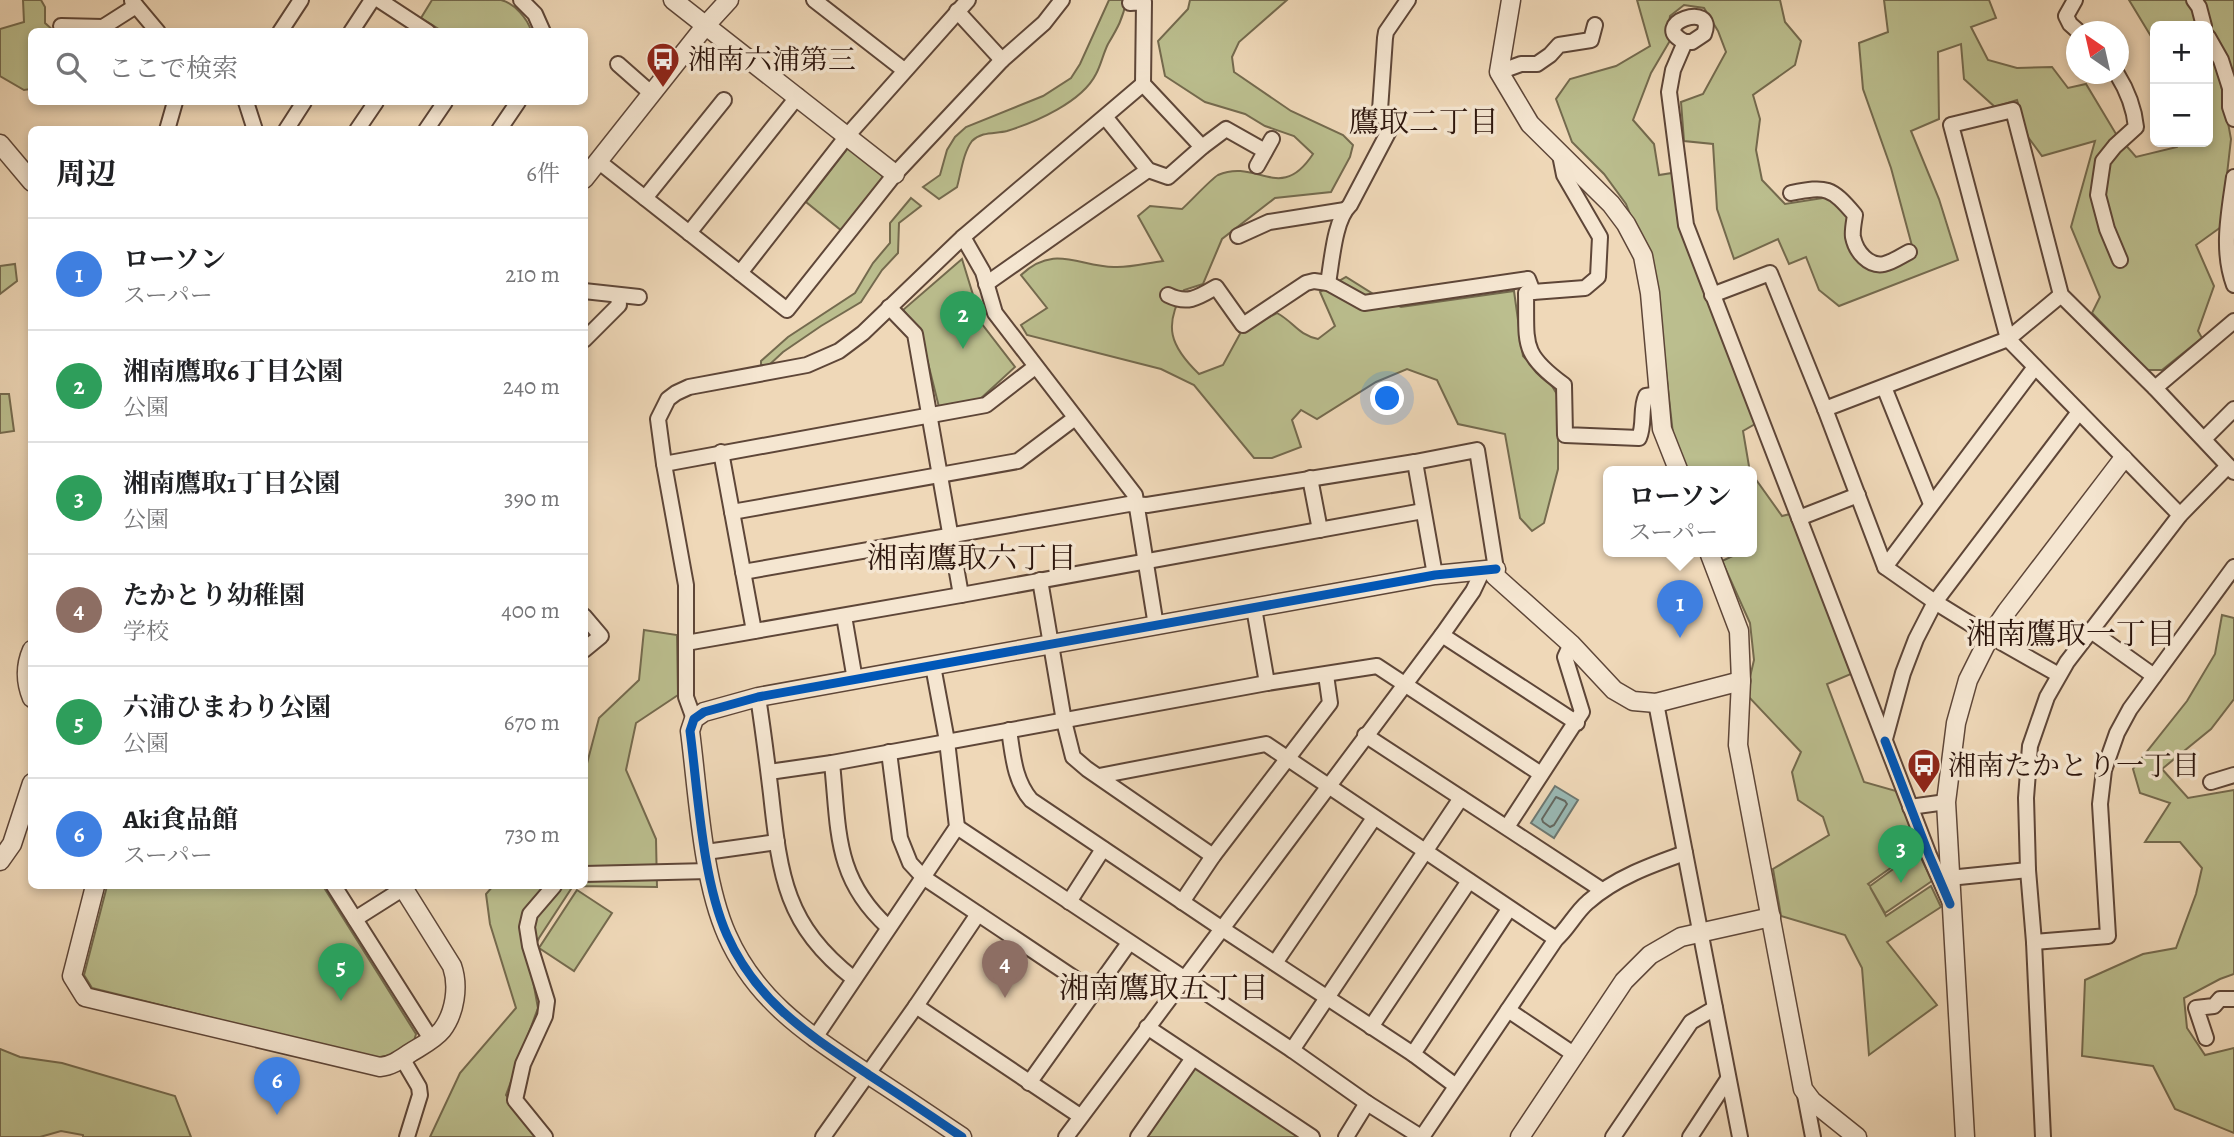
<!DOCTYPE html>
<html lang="ja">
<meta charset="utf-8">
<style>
:root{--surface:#fff;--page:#f6f6f6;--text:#202124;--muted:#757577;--line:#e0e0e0;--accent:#db2777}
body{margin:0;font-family:Alegreya,"Noto Serif JP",serif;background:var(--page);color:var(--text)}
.controls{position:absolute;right:21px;top:21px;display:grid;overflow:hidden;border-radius:10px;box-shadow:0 4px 10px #0003}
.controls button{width:63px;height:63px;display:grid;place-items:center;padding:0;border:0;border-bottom:2px solid var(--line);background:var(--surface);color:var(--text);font:35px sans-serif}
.compass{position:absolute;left:2066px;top:21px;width:63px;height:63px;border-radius:50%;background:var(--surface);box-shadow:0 4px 10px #0003;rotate:326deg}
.you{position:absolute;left:1388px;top:399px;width:24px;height:24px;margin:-18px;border:5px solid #fff;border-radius:50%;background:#1a73e8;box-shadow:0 0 0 10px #1a73e833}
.badge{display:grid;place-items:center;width:46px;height:46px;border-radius:50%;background:var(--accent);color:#fff;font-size:23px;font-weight:700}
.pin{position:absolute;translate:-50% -58px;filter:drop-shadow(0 2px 4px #0008)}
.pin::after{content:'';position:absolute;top:37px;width:24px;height:21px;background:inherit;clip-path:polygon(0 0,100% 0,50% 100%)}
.popup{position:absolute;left:1603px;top:466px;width:154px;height:91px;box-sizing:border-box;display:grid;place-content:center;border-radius:10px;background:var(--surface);filter:drop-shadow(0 2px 5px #0005);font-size:23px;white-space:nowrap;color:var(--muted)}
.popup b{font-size:26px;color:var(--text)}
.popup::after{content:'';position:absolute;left:50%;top:100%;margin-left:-14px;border:14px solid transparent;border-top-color:var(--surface)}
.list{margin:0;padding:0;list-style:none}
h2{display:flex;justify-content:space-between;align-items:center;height:91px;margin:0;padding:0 28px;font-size:30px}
h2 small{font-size:23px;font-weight:400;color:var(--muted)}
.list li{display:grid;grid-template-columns:46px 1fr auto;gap:21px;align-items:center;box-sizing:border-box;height:112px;padding:0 28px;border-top:2px solid var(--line)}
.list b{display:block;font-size:26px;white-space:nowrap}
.list p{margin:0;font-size:23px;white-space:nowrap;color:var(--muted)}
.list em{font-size:23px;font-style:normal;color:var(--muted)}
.icon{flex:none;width:38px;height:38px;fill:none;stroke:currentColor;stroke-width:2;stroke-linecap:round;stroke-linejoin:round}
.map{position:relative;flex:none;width:2234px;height:1137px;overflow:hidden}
.search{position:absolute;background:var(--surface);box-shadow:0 4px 10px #0003;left:28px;top:28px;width:560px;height:77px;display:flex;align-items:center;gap:18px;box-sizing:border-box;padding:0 24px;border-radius:10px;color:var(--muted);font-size:26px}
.panel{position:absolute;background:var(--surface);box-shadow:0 4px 10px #0003;left:28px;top:126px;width:560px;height:763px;border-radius:10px}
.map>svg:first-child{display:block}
.green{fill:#bbbe8e;stroke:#746a4e;stroke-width:2}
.water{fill:#9ab9b4;stroke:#6e7871;stroke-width:2}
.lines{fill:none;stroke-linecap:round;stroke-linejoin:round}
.shore{stroke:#646860;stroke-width:2}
.minor-casing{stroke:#5e4638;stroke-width:18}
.tertiary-casing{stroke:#5e4638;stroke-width:21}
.minor{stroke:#f5e6d1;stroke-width:14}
.tertiary{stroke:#f5e6d1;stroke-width:18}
.cycleway-casing{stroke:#f5e6d1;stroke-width:13}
.cycleway{stroke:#0057b8;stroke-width:9}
.labels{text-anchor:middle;stroke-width:7;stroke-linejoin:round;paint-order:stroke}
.poi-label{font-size:28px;fill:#2d160d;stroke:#f5e6d1;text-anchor:start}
.neighbourhood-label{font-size:30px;fill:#2d160d;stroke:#f5e6d1}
</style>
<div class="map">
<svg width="2234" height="1137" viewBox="0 0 2234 1137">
<rect width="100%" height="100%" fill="#efd8b8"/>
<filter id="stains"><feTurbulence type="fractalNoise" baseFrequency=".00286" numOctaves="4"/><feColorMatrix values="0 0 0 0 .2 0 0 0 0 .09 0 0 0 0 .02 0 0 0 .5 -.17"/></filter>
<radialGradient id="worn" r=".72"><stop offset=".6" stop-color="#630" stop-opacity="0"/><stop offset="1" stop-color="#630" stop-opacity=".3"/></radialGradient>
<g class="green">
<path d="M23,0H41L45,7V23L54,31L32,32L31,89L24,90L0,76V29L24,22Z"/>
<path d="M432,0C451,0 485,0 501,0C514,3 528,19 531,31H442L421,18Z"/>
<path d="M1109,0H1126C1124,17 1117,29 1108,44C1103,54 1101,65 1096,74C1082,102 1036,122 1007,131C996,134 982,131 972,141C963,153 961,173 957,187L939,199L923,187L940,175L947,150L955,137L966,127L1043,96L1071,78L1080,64Z"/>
<path d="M1190,0H1287L1239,42L1232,57L1234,72L1291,111L1343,135L1353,145L1350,157L1331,192L1275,198L1222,239L1203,284L1184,290C1163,326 1170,346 1199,374L1223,365L1241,332L1277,313C1295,323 1297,334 1318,339L1335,326L1320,292L1346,277L1375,295L1401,307L1514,291L1523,356L1552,386L1558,396V469L1544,523L1532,531L1520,518L1505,434L1458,424L1437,380L1407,369L1376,382L1317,419L1301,410L1292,420L1301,447L1272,458H1254L1194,385L1161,369L1027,335L1021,325L1047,308L1021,275C1054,244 1078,266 1114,267C1130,268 1147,263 1163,261L1138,216L1150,206L1182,209C1190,202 1211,179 1218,175C1258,158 1280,204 1313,154L1294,136L1265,126L1245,114L1205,102L1165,76L1158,41L1188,9Z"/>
<path d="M1637,0H1780L1785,22L1801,41L1795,65L1753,95L1760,119L1756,150L1762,180L1785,204L1829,197L1850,220L1849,248L1879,270L1915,257L1891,168L1863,89L1859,43L1888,32L1884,0H1989L1996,18L1971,27L1988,60L2017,68L2052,67L2068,88L2086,84L2116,134L2136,157L2177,147L2178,142H2208V26H2155V43L2129,0H2234V78L2220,79L2231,139L2221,227L2196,245L2214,286L2198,331L2202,338L2162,370H2147L2092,313L2100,297L2071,227L2095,141L2042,156L2028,137L2017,100L1995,107L1964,79L1961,44L1938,52L1939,119L1911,131L1939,199L1958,260L1839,306L1819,290L1806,257L1789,264L1778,239L1734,259L1717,209L1713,144L1684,141L1681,102L1703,94L1726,52L1718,31L1704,8L1684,5L1670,16L1668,31L1671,39L1651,73L1633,120L1654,144L1659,175L1672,173L1679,224L1755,424L1743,431L1750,472H1688L1673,434L1656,281L1626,204L1604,174L1572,142L1556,99L1570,79L1616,66L1650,46Z"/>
<path d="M848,148L885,178L842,231L806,202Z"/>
<path d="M911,198L921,206L899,223L898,253L882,270L861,302L821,326L783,352L768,366L761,367V361L788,337L855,293L873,263L890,243V223Z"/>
<path d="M962,259L982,324L1015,367L978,401L939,407L920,331L903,310Z"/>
<path d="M15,264L17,281L0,294V266Z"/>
<path d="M0,394H9L14,431L0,433Z"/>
<path d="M1752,474L1782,516L1790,514L1851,674L1827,684L1864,782L1896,791L1919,848L1868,884L1870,886L1918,851L1932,881L1885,913L1870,887L1886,916L1931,886L1941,907L1887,942L1937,1005L1869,1055L1862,968L1845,935L1781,916L1773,869L1829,835L1823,817L1798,800L1792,772L1801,752L1746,694L1754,660L1750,623L1722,561L1741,552H1752Z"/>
<path d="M2222,615L2234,618V699L2211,729L2162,769L2188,798L2234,790V974L2220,979L2184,998L2187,1028L2205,1055L2234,1048V1133L2175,1109L2153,1066L2082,1056L2085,980L2143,954L2176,948L2196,894L2202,868L2180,842H2145L2170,803L2140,793L2133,769L2187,701L2215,654Z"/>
<path d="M644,630L677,635L678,695L636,723L626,770L656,839L657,887L573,886L539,938L529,959L538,1008L506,1095L537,1137H430L460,1073L516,1008L490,924L486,894L493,886H584L585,771L599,718L639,680Z"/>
<path d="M107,886H323L416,1034L414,1041L392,1055L374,1058L92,988L84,975Z"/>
<path d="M577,890L612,913L574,971L539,948Z"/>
<path d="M0,1049L20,1057L62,1063L175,1096L191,1137H83V1135L61,1131L40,1137H0Z"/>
<path d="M1194,1063L1301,1137H1147Z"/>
</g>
<path class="water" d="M1555,786L1578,800L1554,838L1531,823Z"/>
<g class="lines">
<path class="shore" d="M1556,797L1565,801L1567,804L1554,825L1550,827L1543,822L1542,819Z"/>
<defs>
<g id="minor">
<path d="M379,0L428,32"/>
<path d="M521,0L535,14L543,32"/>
<path d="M814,0L904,70"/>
<path d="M2075,0L2066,16L2070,24L2079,32"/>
<path d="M2194,0L2199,7L2204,26"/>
<path d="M132,1L158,32"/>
<path d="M1130,3L1144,2L1143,84L1202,147"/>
<path d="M957,11L1002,60"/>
<path d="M61,26L103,27L136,6"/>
<path d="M280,32L301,0"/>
<path d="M351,32L372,0"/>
<path d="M2208,37L2221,60L2230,88"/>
<path d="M1685,42H1692L1704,34C1718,0 1646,24 1685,42L1673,70L1669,92L1686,225L1929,855L1949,900"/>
<path d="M618,64L652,94"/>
<path d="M1499,72L1521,64H1537L1550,55L1559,45L1591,40L1595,25"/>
<path d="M2117,74C2127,90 2134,107 2136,127L2115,146L2103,161L2098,195L2107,229L2120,260"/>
<path d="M2234,88H2230V107L2234,119"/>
<path d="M246,102L255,130"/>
<path d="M1106,118L1148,170L1168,177L1202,147L1226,129L1265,151"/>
<path d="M167,130L175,102"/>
<path d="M286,130L304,102"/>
<path d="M357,130L376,102"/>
<path d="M426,130L445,102"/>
<path d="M499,130L518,102"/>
<path d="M598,161L787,310L895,174L1002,60L1044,23L1062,0"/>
<path d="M1257,166L1272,139"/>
<path d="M2234,177C2229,213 2221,250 2234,285"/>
<path d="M1791,193C1827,186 1831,187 1855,215C1854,222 1852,231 1853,237C1856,252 1869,267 1884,264C1893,262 1901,256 1909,252"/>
<path d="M645,198L724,100"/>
<path d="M689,233L798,96"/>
<path d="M1238,236L1269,222L1345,210"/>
<path d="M963,237L983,272L995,313L1135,495L1156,626"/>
<path d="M740,273L847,136L968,0"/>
<path d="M1328,283C1332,262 1334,220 1350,205L1390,129L1380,110L1385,38L1386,32L1408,0"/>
<path d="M986,284L1148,170"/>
<path d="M584,291L639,297"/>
<path d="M1533,292L1526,293C1527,344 1520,353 1564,385L1565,435L1639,438C1645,424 1640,409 1646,396L1659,394"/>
<path d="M1168,295C1188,305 1199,297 1216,287L1243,325L1306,283L1314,281L1328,283L1364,303L1528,279L1533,292L1585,288L1598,277L1600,237L1564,175L1560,155"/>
<path d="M1712,295L1770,273L1825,409L1885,567L1935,602L1990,636L2059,675"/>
<path d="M889,307L915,334L961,595"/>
<path d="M584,340L619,305L618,295"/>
<path d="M1884,387L1931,504"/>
<path d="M2155,388L2234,321"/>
<path d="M1825,409L2008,339L2061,295"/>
<path d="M2204,439L2234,409"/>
<path d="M721,452L754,631"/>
<path d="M1415,462L1435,575"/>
<path d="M664,464L986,405L1035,367"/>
<path d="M1310,478L1320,530"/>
<path d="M732,512L1018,461L1075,418"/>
<path d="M2180,515L2008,339L1951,125L2013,110L2061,295L2155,388L2234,472"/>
<path d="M1799,518L1858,495"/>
<path d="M1885,567L2035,367"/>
<path d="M743,572L1129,504L1147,505L1415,462L1477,450L1496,569"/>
<path d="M1040,580L1064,721L1073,757L1087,769L1213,856"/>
<path d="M1254,608L1267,683"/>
<path d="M584,616L601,636L584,650"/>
<path d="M844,616L855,680"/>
<path d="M2091,631L2154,676"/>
<path d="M1442,635L1577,723"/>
<path d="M686,643L961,595L1423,511"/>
<path d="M758,697C763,729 767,761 771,794C780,876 785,925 854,979"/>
<path d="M1656,703L1740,1137"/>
<path d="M694,719L686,697V585L664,464L658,419L668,399L676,393L689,387L807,365L839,351L863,333L963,237L1143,84"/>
<path d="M1009,730C1013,755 1014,780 1031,800L1221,928L1413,1054L1456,1086"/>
<path d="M1365,735L1602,890"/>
<path d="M1885,739L1903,673L1916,639L1935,602L2079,412"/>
<path d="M889,752L900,838L910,863L923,877L1095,992"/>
<path d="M832,763C839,830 834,878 888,927"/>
<path d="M769,772L832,763L1267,683L1377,666L1541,774"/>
<path d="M1099,776L1266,744L1556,939"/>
<path d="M2211,782L2234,775"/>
<path d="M1910,807L1946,802"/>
<path d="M957,827L1292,1050L1367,1103L1421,1137"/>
<path d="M1507,827L1582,712L1565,657L1571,644"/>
<path d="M706,852L777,842"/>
<path d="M584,874L709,871"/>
<path d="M1949,878L2028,870"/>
<path d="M334,886L431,1039"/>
<path d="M1069,902L1103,849"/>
<path d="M1182,902L1213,856L1330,703L1326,675"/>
<path d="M355,919L404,888"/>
<path d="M2034,942L2108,936L2100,804L2104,770L2117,733L2130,709L2234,567"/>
<path d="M1275,963L1374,818"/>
<path d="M916,1006L1080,1116"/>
<path d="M1508,1010L1575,1055"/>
<path d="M1147,1027L1312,1137"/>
<path d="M1371,1027L1469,881"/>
<path d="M2206,1038L2196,1008L2214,1006L2220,999H2234"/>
<path d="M814,1039L957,827L947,741L933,666"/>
<path d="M1292,1050L1461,798"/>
<path d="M1413,1054L1509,909"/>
<path d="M402,1058L419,1087L420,1095L407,1137"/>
<path d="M1029,1083L1129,943"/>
<path d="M1804,1090L1813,1137"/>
<path d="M545,1137L515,1100L523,1064L545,1016L547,1001L530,946L527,927L530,914L554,886"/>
<path d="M823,1137L916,1006L978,914"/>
<path d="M1066,1137L1442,635L1473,591L1483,570"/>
<path d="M1138,1137L1193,1058"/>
<path d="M1346,1137L1367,1103"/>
<path d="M1422,1137L1556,939C1568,929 1575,913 1588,902C1615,878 1651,865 1685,853"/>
<path d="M1613,1137L1691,1022L1715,1008"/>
<path d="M1690,1137L1728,1079"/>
<path d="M2043,1137L2034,942L2028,870L2026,798L2030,746L2047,697L2067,662L2180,515L2228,466"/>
</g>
<g id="tertiary">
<path d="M673,0L895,174"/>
<path d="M1511,0L1499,72L1530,124L1611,204L1626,224L1643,256L1650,293L1662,429L1679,472"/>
<path d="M0,144L32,182"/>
<path d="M584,179L706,25L729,0"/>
<path d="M1709,552L1739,631L1741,681L1738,745L1803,1089L1812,1101L1857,1137"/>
<path d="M32,650C25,666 25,681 32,698"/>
<path d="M0,861L12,844L32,783"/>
<path d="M95,886L72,976L85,997L380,1067C392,1066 401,1059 410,1053C421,1046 434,1040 442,1030C455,1013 459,986 452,966L402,886"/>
<path d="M962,1137C931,1116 900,1095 869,1075C810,1035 757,1003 727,935C702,879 698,792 690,731L694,719L704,712L758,697L1435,575L1496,569L1495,576L1571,644L1614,690L1633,701L1656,703L1741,681"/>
<path d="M1520,1137L1624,981L1650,955L1681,937L1771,917"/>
<path d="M1965,1137L1946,802L1956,723L1968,680L1990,636L2007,611L2123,459"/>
</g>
</defs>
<use href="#minor" class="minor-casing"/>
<use href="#tertiary" class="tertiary-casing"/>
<use href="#minor" class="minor"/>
<use href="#tertiary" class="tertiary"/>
<defs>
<g id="cycleway">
<path d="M1885,741L1929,855L1950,904"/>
<path d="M962,1137C931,1116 900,1095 869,1075C810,1035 757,1003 727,935C702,879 698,792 690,731L694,719L704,712L758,697L1435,575L1496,569"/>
</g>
</defs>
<use href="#cycleway" class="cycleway-casing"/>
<use href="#cycleway" class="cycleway"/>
</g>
<defs>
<symbol id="bus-pin" viewBox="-11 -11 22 30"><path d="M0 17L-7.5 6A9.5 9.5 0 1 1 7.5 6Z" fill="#8f2418" stroke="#f5e6d1"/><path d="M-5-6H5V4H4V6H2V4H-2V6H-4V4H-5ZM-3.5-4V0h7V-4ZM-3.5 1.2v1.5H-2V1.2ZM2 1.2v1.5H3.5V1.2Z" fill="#fff"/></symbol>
</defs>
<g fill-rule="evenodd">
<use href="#bus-pin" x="644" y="40" width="38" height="52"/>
<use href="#bus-pin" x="1905" y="746" width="38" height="52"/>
</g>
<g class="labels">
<g class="poi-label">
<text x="688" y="69">湘南六浦第三</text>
<text x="1948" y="775">湘南たかとり一丁目</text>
</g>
<g class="neighbourhood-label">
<text x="1424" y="132">鷹取二丁目</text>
<text x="972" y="568">湘南鷹取六丁目</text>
<text x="2071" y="644">湘南鷹取一丁目</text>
<text x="1164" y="998">湘南鷹取五丁目</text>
</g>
</g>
<rect width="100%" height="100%" filter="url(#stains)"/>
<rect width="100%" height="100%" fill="url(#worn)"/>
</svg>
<div class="controls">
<button>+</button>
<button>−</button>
</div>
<svg class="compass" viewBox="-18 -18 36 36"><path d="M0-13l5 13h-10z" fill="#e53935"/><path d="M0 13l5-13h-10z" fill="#757577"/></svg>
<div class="you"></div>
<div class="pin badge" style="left:1680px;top:638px;background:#3f7fe0">1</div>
<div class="popup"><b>ローソン</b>スーパー</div>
<div class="pin badge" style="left:963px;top:349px;background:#2e9e5b">2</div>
<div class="pin badge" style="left:1901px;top:883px;background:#2e9e5b">3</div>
<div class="pin badge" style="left:1005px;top:998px;background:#8d6e63">4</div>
<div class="pin badge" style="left:341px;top:1001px;background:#2e9e5b">5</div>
<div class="pin badge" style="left:277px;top:1115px;background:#3f7fe0">6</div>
<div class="search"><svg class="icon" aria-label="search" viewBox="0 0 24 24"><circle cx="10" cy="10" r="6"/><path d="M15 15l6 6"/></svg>ここで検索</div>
<section class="panel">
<h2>周辺<small>6件</small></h2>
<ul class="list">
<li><span class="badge" style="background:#3f7fe0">1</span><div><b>ローソン</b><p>スーパー</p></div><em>210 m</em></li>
<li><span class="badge" style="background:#2e9e5b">2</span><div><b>湘南鷹取6丁目公園</b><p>公園</p></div><em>240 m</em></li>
<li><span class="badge" style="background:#2e9e5b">3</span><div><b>湘南鷹取1丁目公園</b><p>公園</p></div><em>390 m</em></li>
<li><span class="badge" style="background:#8d6e63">4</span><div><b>たかとり幼稚園</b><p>学校</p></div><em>400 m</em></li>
<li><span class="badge" style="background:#2e9e5b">5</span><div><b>六浦ひまわり公園</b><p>公園</p></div><em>670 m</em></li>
<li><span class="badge" style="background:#3f7fe0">6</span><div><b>Aki食品館</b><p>スーパー</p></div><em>730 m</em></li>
</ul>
</section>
</div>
